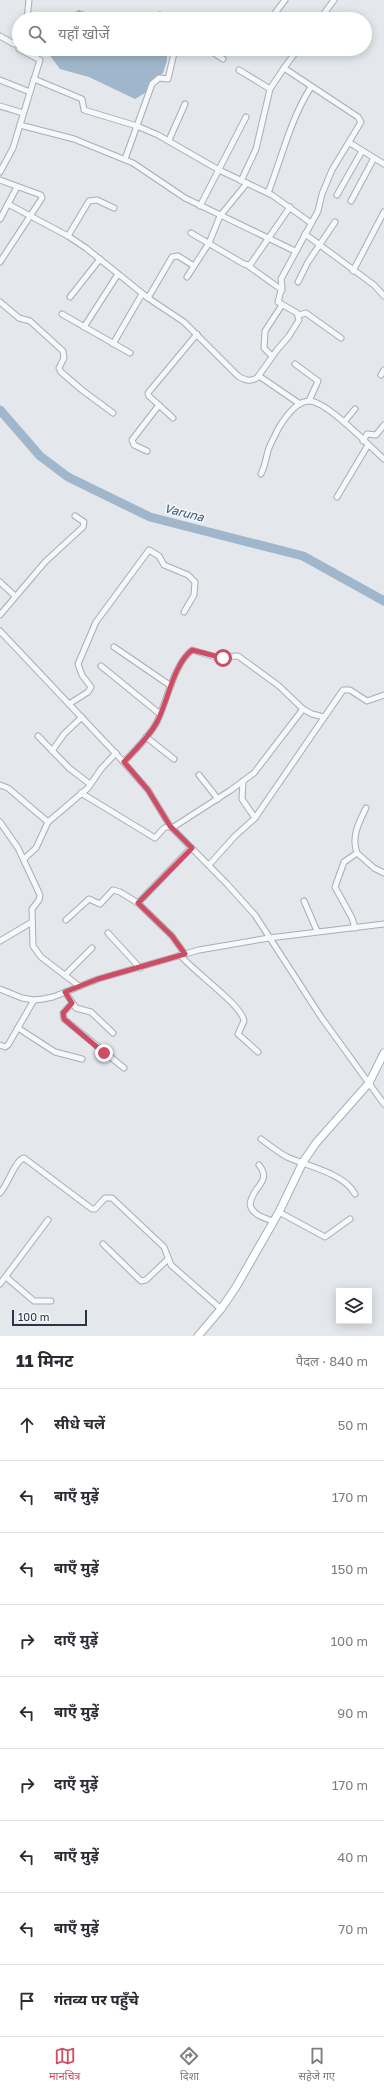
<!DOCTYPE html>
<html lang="hi">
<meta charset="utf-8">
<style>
:root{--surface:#fff;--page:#f7f7f7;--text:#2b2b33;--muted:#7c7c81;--line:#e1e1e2;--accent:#cc4d64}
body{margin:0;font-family:"Golos Text","Noto Sans Devanagari",sans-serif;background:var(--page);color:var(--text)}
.controls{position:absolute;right:12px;bottom:12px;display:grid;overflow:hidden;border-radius:0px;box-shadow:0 2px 10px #0003}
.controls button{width:36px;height:36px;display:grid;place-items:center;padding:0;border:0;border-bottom:1px solid var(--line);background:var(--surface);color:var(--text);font:20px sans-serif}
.scale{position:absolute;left:12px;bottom:10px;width:75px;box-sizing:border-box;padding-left:4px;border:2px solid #2b3543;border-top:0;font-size:11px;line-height:14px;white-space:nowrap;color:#2b3543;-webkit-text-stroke:3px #f3f6f8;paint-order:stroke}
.stop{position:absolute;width:12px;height:12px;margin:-9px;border:3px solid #cc4d64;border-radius:50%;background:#fff}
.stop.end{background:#cc4d64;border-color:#fff;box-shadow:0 1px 4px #0008}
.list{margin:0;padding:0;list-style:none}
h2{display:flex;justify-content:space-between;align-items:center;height:52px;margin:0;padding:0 16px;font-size:17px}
h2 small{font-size:13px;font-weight:400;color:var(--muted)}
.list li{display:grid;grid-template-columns:26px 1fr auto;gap:12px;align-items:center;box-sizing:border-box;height:72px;padding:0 16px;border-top:1px solid var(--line)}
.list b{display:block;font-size:15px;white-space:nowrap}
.list em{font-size:13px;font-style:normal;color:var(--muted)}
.icon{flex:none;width:22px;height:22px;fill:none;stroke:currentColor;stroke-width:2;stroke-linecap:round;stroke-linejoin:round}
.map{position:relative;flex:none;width:384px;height:1336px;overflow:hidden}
.search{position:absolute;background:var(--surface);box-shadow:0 2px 10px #0003;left:12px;right:12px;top:12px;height:44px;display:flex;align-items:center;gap:10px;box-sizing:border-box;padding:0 14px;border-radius:22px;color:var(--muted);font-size:15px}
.sheet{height:700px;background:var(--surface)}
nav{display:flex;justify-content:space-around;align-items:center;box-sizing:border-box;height:56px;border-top:1px solid var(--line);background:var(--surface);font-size:11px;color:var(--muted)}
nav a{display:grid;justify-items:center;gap:2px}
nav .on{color:var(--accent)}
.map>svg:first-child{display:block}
.water{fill:#a0b6ca}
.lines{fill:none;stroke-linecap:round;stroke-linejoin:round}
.river{stroke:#a0b6ca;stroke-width:9}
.street-casing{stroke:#a9aeb5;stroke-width:7}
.secondary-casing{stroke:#a9aeb5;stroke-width:9}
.street{stroke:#f6f8f9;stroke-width:5}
.secondary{stroke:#fff;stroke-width:7}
.route{stroke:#cc4d64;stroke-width:5}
.labels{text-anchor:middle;stroke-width:3.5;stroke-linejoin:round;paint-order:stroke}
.water-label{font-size:12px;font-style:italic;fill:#365577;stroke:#f3f6f8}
</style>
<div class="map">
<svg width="384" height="1336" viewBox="0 0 384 1336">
<rect width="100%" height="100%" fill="#e4e7eb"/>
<g class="water">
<path d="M79,10L108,19H59Z"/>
<path d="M45,49H167V61L163,73L154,79L148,91L135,99L89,77L60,69Z"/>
</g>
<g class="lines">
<path class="river" d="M0,410L40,456L68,477L150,517L303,556L384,601"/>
<defs>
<g id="street">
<path d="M160,15L166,19"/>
<path d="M27,19L29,0"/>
<path d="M274,19L275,13L285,0"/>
<path d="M320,19L334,0"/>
<path d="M0,36L14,44L19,43"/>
<path d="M19,49L40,60L34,79"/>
<path d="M208,49L223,59"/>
<path d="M239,70L270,89"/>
<path d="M0,80L30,92"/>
<path d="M0,106L23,113"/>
<path d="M20,125L74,139L133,163L185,198L295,251"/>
<path d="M169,140L185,104"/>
<path d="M350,143L384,164"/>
<path d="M125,159L152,84L159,78L168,79L175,49"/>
<path d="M0,172L13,148L34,79L82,99L84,110L137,126L158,135L219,170L272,195L311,223"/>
<path d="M0,180L41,195L42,198L0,262"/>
<path d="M241,181L256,149L270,89L284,68"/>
<path d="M268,193C282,157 290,120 311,87"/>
<path d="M337,195L362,151"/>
<path d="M351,201L374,158"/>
<path d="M8,204L68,236L86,248L148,298L184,322L238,376C245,380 250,382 257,378L277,350L289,336L299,320L297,313L278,302L282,287L281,279L318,211L322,194L332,170L361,122L358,117L284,68L298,49"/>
<path d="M200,206L246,117"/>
<path d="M0,219L17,187"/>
<path d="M191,233L244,264L250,265L290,207"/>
<path d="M305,234L374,285L384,296"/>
<path d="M68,236L89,201L97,200L114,208"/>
<path d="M247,265L282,290"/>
<path d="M353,271L384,212"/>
<path d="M187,277L209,243L220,216L247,183"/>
<path d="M298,282L308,262L335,222"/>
<path d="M70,297L100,259"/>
<path d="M148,298L172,257L178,256L194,266"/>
<path d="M0,302L19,318L30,321L63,351L64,358L59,368L61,372L82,390L113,413"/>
<path d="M62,314L130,353"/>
<path d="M299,315L306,313L341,338"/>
<path d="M84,327L118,274"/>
<path d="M113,344L142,294"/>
<path d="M272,356L264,348L265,331L282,305"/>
<path d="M295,364L318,381L309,401"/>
<path d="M381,375L384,370"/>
<path d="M259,376L300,404"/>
<path d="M173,418L149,396L148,393L197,334"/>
<path d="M344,422L355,409"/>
<path d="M363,441L367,434L376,435L384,425"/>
<path d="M147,451L134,445L132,440L159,405"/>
<path d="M261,474C266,464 265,461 268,451C270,444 275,436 278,429C284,419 296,401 309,401C327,401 369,446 384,459"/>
<path d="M337,497L368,445"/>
<path d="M0,582L15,596"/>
<path d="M0,615L45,562L83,527L84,522L75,516"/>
<path d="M0,631L119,757L148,790L170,826L227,884L255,915L321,1017L384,1104"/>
<path d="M114,647L171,686"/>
<path d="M101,666L160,714"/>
<path d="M69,704L88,692L91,687L82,675L78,664L96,622L149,550L159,556L164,565L188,575L195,582L194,595L184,612"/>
<path d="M38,736L69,768L90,784"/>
<path d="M146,737L174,759"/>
<path d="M52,751L64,734L82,717"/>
<path d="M124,762C135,750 149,737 157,722C167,701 174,664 192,650L216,657L238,656L279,686L303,709L312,714L324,717"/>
<path d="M199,775L218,799"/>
<path d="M243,781L242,799L255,818"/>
<path d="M0,785L8,788L48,822"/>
<path d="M81,793L155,838L164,828L170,826"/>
<path d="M0,822L18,848L40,895L39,900L32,909L33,946L41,957L79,986"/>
<path d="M172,828L231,790L254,773L303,709"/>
<path d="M357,853L374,868L384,873"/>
<path d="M24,859L36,848L48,822L88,788L101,769L116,753"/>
<path d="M209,865L235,836L255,818L343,690H350L367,701L384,695"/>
<path d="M304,901L317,931"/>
<path d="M138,903L172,936L185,954"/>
<path d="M66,920L89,899L100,904L113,890L120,892L138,903L191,848"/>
<path d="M355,928L352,918L335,887L344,862L357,853C351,837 359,822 366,808"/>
<path d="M108,933L140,968"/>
<path d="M0,941L32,922"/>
<path d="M180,955C194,972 242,1005 244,1021L238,1034L258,1052"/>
<path d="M65,975L92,948"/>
<path d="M0,989L22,998L34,1000L43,999L53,997L98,979L199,950L269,938L384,924"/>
<path d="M65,992L76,1008L91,1012L113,1033"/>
<path d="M72,1003L63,1013L64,1019L124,1068"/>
<path d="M18,1028L55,1052L82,1059"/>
<path d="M0,1045L5,1047L8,1045L34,1000"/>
<path d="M261,1139C269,1145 278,1152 287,1157C307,1166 344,1173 355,1194"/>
<path d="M259,1165C273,1182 251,1187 250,1205C253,1215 264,1218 273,1221"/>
<path d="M0,1193C8,1185 15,1160 24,1158L92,1209H95L105,1198H112L164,1247L171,1265L221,1309"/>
<path d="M279,1212L325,1237L350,1219"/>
<path d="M103,1244L141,1281L146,1280L168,1259"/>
<path d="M6,1277L34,1301H51"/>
<path d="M0,1284L48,1220"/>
</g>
<path id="secondary" d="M198,1336L221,1309L236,1287L279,1212L303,1162L316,1143L369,1083L384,1053"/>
</defs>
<use href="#street" class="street-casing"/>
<use href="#secondary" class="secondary-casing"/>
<use href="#street" class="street"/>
<use href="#secondary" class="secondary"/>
</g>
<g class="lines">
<path class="route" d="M104,1053L64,1019L63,1013L72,1003L65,992L98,979L185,954L172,936L138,903L192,848L170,826L148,790L124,762C135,750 149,737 157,722C168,701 173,665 192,650L223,658"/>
</g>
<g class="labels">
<g class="water-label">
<text transform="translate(184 513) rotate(14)" y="4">Varuna</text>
</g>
</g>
</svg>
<div class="controls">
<button><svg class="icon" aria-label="layers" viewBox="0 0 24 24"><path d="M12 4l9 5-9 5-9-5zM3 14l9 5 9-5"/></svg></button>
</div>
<div class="scale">100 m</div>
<div class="stop" style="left:223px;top:658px"></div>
<div class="stop end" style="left:104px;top:1053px"></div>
<div class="search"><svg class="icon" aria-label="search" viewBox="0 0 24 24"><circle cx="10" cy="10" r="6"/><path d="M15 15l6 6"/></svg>यहाँ खोजें</div>
</div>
<section class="sheet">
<h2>11 मिनट<small>पैदल · 840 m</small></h2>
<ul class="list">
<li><svg class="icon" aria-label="ahead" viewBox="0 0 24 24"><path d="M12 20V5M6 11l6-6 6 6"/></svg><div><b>सीधे चलें</b></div><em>50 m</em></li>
<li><svg class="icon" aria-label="left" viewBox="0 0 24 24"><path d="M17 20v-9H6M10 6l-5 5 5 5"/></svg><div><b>बाएँ मुड़ें</b></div><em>170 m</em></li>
<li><svg class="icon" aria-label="left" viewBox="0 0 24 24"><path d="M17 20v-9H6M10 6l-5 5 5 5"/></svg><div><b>बाएँ मुड़ें</b></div><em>150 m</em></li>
<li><svg class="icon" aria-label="right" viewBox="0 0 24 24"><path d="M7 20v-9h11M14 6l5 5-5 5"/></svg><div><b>दाएँ मुड़ें</b></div><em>100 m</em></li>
<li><svg class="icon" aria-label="left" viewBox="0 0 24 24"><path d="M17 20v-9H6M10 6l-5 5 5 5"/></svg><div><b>बाएँ मुड़ें</b></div><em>90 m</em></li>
<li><svg class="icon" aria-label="right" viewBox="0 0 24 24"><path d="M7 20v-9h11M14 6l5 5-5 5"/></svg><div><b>दाएँ मुड़ें</b></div><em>170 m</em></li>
<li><svg class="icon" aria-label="left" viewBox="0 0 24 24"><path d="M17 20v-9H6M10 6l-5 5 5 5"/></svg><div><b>बाएँ मुड़ें</b></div><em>40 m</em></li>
<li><svg class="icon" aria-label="left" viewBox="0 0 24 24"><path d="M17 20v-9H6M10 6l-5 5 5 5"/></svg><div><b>बाएँ मुड़ें</b></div><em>70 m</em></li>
<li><svg class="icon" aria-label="arrive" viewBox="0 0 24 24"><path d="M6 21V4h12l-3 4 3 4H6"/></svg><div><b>गंतव्य पर पहुँचे</b></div></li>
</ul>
</section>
<nav>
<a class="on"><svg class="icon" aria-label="map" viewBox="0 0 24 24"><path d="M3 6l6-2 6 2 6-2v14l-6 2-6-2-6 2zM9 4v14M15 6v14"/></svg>मानचित्र</a>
<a><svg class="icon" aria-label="directions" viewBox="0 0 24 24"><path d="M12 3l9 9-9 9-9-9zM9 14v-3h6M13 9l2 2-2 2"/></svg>दिशा</a>
<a><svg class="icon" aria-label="saved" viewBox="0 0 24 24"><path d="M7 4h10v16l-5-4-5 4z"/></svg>सहेजे गए</a>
</nav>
